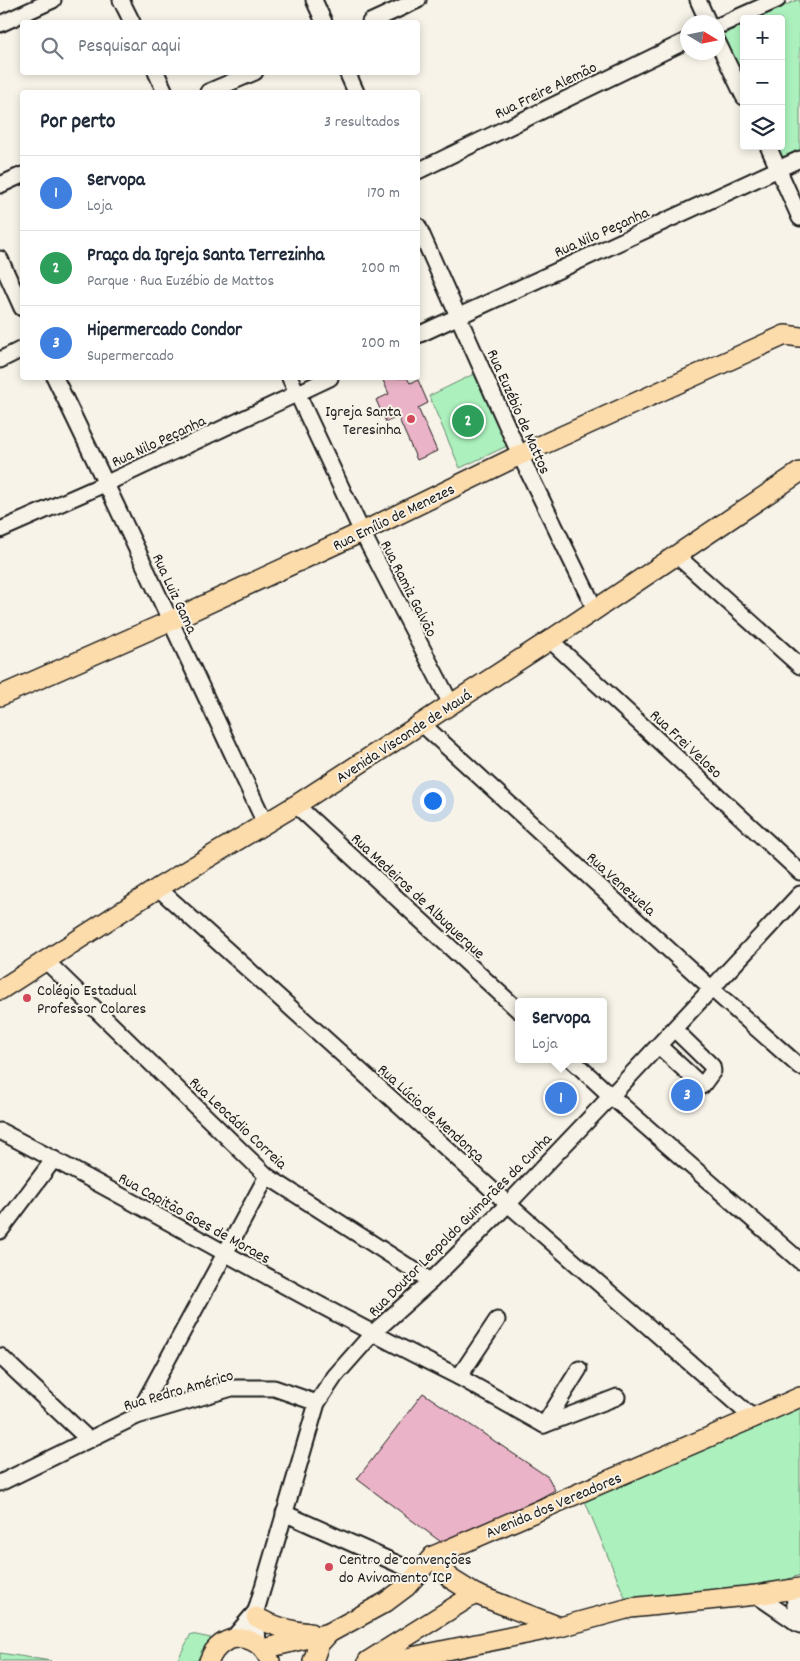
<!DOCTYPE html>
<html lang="pt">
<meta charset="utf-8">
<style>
:root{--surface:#fff;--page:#f2f2f3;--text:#1f2937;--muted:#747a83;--line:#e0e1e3;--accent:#d1495b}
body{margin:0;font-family:Dekko,sans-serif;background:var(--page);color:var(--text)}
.controls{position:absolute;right:15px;top:15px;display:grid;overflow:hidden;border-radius:5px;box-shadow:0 2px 8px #0003}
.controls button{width:45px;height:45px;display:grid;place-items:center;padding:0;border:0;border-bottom:1px solid var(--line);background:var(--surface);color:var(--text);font:25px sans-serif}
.compass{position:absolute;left:680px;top:15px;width:45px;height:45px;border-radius:50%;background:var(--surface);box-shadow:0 2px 8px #0003;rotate:100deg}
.you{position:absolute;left:432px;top:800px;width:18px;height:18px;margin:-12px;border:4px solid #fff;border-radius:50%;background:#1a73e8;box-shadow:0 0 0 8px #1a73e833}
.badge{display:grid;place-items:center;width:32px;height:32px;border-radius:50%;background:var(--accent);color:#fff;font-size:16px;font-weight:700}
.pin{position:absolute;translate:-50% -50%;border:2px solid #fff;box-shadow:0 1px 5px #0006}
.popup{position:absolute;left:515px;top:998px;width:92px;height:65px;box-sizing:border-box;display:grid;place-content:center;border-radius:5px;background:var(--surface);filter:drop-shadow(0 1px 4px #0005);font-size:16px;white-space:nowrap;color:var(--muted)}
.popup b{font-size:19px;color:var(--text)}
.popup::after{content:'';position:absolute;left:50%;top:100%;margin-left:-10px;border:10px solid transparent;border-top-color:var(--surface)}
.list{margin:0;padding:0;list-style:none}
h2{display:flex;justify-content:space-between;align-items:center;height:65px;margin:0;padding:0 20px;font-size:21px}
h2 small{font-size:16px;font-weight:400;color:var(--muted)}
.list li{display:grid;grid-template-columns:32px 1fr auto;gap:15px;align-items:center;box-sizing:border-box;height:75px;padding:0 20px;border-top:1px solid var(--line)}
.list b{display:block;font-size:19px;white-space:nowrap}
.list p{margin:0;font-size:16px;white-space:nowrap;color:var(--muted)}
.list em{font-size:16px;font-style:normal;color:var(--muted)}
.icon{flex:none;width:28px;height:28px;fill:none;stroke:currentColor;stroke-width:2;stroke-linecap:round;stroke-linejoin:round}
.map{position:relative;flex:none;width:800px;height:1661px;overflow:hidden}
.search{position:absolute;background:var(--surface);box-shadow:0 2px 8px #0003;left:20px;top:20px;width:400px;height:55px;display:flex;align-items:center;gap:12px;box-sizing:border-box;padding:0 18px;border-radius:5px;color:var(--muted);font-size:19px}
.panel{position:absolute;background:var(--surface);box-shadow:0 2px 8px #0003;left:20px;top:90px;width:400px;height:290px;border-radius:5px}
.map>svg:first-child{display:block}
.green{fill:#acf1bd;stroke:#64866c}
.building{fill:#ebb3c7;stroke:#1c1c1c}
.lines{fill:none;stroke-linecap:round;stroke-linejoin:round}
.minor-casing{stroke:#1c1c1c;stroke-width:19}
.major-casing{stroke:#1c1c1c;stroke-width:22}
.minor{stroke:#f7f3e8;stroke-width:15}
.major{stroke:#fddcac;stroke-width:19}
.poi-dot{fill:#d1495b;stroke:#f7f3e8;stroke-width:2}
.labels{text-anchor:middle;stroke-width:4;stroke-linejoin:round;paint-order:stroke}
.street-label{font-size:16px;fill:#1c1c1c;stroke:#f7f3e8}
.poi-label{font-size:16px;fill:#1c1c1c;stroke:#f7f3e8;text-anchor:start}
</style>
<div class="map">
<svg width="800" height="1661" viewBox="0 0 800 1661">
<rect width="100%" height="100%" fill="#f7f3e8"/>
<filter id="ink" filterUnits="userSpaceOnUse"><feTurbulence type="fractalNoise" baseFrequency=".02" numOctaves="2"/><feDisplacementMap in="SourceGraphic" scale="10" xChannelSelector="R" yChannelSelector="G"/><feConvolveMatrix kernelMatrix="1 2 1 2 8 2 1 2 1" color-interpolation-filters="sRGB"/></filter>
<g filter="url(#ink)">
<g class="green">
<path d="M797,0H800V150L780,159L775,146H781V19H756Z"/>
<path d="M744,25V78L724,34Z"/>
<path d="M474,374L507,446L460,468L429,396Z"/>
<path d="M800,1398V1575L759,1589L626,1600L585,1501Z"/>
<path d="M191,1634L211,1638L197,1661H177Z"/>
<path d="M0,1653L51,1661H0Z"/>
</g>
<g class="building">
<path d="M382,378H407L410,383L418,380L428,403L418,408L437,451L417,460L398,417L386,422L376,400L389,394Z"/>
<path d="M423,1393L548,1477L555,1490L449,1548L357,1479Z"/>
</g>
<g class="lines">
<defs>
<g id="minor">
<path d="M121,0L132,22"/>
<path d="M314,0L324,22"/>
<path d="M698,0L708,22"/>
<path d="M370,22L418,0"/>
<path d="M0,24L53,0"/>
<path d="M718,26L777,0"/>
<path d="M718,43L744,97"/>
<path d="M156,72L165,92"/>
<path d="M347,72L356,92"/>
<path d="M208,92L255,72"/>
<path d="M768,146L800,218"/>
<path d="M418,171L688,40"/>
<path d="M0,185L22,175"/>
<path d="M418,226L520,455L595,609"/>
<path d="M0,259L22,308"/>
<path d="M418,335L800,159"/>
<path d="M0,360L22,349"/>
<path d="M55,378C127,525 195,675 265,823"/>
<path d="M290,378L362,532L451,704"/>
<path d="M0,530L107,483L330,378"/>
<path d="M676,555L800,666"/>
<path d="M550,640L800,872"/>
<path d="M421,723L712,989L800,1067"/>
<path d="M296,805L518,1010"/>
<path d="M158,888L508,1204L753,1418"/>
<path d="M46,961L267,1176L431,1281"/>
<path d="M659,1046L702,1086L713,1071L712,1066L674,1029"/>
<path d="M571,1059L611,1096L800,1261"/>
<path d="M0,1131C154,1211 303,1300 459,1377L497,1320"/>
<path d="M0,1231L54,1159"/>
<path d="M0,1356L89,1440"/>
<path d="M459,1377L544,1425L617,1397"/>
<path d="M137,1416L267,1176"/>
<path d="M544,1425L579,1369"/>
<path d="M0,1483L137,1416L232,1388H274L317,1403"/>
<path d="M284,1513L418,1573"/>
<path d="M794,1590L796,1623"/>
<path d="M756,1595L800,1625"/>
<path d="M233,1638L256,1611"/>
<path d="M258,1644L256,1611L317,1403L335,1376L373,1333L431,1281L508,1204L611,1096L800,894"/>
</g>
<g id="major">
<path d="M0,696L170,621L362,532L520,455L785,335L800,337"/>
<path d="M0,990L158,888L296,805L550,640L800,472"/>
<path d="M433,1556L451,1579L475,1594L560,1627"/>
<path d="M256,1617C274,1627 290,1631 310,1633"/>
<path d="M263,1649L329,1633L386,1602L406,1587L433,1556L753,1418L800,1397"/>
<path d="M209,1661C220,1631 258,1630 270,1661"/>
<path d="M313,1661L319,1644L329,1633"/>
<path d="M368,1661L475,1594"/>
<path d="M392,1661L560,1627L630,1608L756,1595L800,1588"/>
</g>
</defs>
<use href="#minor" class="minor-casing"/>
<use href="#major" class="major-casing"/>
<use href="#minor" class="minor"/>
<use href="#major" class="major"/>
</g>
</g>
<g class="poi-dot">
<circle cx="411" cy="419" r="5"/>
<circle cx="27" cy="998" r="5"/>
<circle cx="329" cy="1567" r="5"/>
</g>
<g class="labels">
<g class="street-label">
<text transform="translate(545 89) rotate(-26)" y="6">Rua Freire Alemão</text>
<text transform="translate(601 231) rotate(-24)" y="6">Rua Nilo Peçanha</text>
<text transform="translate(520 411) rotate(66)" y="6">Rua Euzébio de Mattos</text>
<text transform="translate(158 440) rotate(-25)" y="6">Rua Nilo Peçanha</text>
<text transform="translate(393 516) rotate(-26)" y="6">Rua Emílio de Menezes</text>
<text transform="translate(410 588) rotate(63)" y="6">Rua Ramiz Galvão</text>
<text transform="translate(176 593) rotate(65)" y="6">Rua Luiz Gama</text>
<text transform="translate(403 735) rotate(-33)" y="6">Avenida Visconde de Mauá</text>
<text transform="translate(687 743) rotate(43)" y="6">Rua Frei Veloso</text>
<text transform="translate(622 883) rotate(42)" y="6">Rua Venezuela</text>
<text transform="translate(419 895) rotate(43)" y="6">Rua Medeiros de Albuquerque</text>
<text transform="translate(432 1112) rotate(42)" y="6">Rua Lúcio de Mendonça</text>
<text transform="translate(239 1122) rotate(43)" y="6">Rua Leocádio Correia</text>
<text transform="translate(195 1217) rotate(29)" y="6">Rua Capitão Goes de Moraes</text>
<text transform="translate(459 1224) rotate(-45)" y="6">Rua Doutor Leopoldo Guimarães da Cunha</text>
<text transform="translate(178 1389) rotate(-16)" y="6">Rua Pedro Américo</text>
<text transform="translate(553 1504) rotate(-23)" y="6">Avenida dos Vereadores</text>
</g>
<g class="poi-label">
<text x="401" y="416" text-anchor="end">Igreja Santa<tspan x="401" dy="18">Teresinha</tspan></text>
<text x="37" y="995">Colégio Estadual<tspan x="37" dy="18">Professor Colares</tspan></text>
<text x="339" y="1564">Centro de convenções<tspan x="339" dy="18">do Avivamento ICP</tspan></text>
</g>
</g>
</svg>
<div class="controls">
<button>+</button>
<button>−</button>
<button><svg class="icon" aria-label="layers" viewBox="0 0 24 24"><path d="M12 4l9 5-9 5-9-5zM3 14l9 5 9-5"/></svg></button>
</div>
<svg class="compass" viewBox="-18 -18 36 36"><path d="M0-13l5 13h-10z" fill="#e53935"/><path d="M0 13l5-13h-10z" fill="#747a83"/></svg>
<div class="you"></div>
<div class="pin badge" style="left:561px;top:1098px;background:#3f7fe0">1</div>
<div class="popup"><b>Servopa</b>Loja</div>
<div class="pin badge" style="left:468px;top:421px;background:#2e9e5b">2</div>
<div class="pin badge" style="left:687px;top:1095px;background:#3f7fe0">3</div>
<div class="search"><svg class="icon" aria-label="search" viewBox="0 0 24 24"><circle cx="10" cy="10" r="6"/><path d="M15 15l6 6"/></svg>Pesquisar aqui</div>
<section class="panel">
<h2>Por perto<small>3 resultados</small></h2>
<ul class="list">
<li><span class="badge" style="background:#3f7fe0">1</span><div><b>Servopa</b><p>Loja</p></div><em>170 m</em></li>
<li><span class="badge" style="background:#2e9e5b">2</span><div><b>Praça da Igreja Santa Terrezinha</b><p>Parque · Rua Euzébio de Mattos</p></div><em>200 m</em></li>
<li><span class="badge" style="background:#3f7fe0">3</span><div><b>Hipermercado Condor</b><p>Supermercado</p></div><em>200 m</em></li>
</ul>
</section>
</div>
